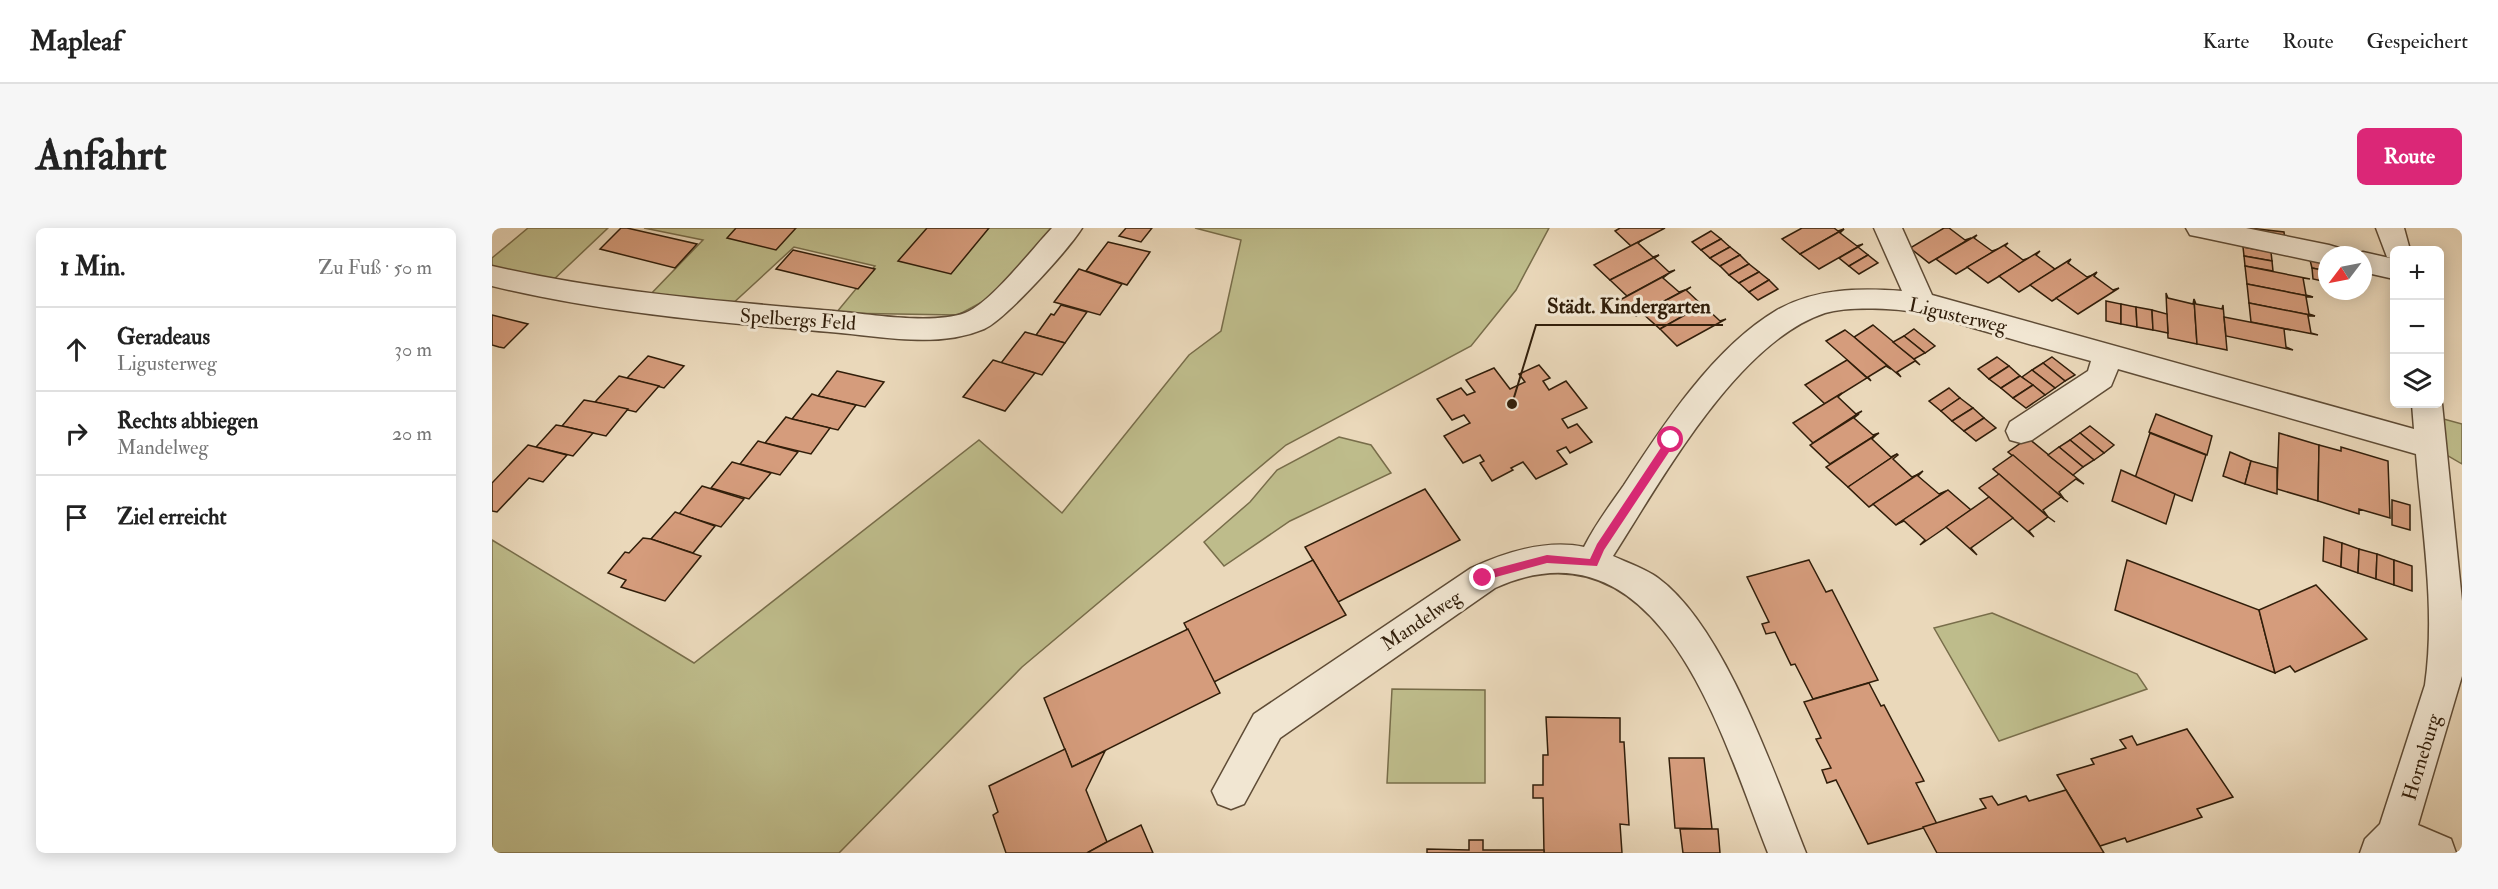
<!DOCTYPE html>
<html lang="de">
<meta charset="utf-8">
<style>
:root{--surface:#fff;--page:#f6f6f6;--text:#222;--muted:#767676;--line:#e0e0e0;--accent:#db2777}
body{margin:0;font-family:"IM FELL Double Pica",serif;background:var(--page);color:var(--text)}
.controls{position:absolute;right:18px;top:18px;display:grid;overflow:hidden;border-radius:9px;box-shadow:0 3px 15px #0003}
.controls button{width:54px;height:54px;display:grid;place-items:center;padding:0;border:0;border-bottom:2px solid var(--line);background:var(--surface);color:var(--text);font:30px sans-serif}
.compass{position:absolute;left:1826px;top:18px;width:54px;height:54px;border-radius:50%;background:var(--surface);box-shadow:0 3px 15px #0003;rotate:238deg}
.stop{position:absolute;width:18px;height:18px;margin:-14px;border:4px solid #db2777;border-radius:50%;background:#fff}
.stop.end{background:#db2777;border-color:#fff;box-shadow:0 2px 6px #0008}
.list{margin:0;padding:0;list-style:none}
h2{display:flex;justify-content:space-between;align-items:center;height:78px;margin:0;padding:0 24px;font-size:26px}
h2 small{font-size:20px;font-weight:400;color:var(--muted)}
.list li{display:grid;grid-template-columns:39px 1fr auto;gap:18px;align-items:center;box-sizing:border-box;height:84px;padding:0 24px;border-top:2px solid var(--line)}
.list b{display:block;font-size:22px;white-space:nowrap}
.list p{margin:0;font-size:20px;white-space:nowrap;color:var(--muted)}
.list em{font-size:20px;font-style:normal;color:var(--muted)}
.icon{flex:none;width:33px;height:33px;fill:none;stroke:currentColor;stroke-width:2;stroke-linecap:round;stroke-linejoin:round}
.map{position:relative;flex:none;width:1970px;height:625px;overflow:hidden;border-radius:9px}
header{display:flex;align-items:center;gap:36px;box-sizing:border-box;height:84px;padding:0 30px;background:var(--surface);border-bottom:2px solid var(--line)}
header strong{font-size:28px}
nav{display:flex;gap:33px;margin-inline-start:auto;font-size:21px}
.intro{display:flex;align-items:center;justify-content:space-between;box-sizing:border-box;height:144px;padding:0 36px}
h1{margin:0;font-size:42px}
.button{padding:15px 27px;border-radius:9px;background:var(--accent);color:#fff;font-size:21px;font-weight:700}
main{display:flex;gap:36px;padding:0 36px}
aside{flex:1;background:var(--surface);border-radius:9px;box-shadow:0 3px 15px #0003}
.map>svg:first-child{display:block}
.green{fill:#bebc8b;stroke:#786d4a;stroke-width:1.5}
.building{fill:#d59c7c;stroke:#311e0a;stroke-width:1.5}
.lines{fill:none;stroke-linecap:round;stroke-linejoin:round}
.minor-casing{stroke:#5f4c36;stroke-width:3}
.minor{fill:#f1e6d2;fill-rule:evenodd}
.route{fill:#db2777}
.labels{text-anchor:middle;stroke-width:6;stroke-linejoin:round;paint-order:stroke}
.street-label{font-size:20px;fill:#311e0a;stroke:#f1e6d2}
.leader{fill:none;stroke:#311e0a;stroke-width:2}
.callout-dot{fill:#311e0a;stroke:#f1e6d2;stroke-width:2}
.callout-label{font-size:21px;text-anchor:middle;font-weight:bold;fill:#311e0a;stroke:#f1e6d2;stroke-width:6;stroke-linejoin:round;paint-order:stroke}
</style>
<header>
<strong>Mapleaf</strong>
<nav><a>Karte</a><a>Route</a><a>Gespeichert</a></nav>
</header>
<div class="intro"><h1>Anfahrt</h1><a class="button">Route</a></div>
<main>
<aside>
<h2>1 Min.<small>Zu Fuß · 50 m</small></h2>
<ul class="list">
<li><svg class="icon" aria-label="ahead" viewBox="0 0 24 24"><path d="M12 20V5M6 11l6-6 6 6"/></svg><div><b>Geradeaus</b><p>Ligusterweg</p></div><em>30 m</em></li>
<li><svg class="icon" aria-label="right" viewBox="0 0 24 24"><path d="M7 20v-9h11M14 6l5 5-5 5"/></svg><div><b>Rechts abbiegen</b><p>Mandelweg</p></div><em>20 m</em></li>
<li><svg class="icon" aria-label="arrive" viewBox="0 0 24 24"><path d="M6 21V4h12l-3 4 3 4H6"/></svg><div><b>Ziel erreicht</b></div></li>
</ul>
</aside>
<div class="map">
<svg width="1970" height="625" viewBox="0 0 1970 625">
<rect width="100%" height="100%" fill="#ead8ba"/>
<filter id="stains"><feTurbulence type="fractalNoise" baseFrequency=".00333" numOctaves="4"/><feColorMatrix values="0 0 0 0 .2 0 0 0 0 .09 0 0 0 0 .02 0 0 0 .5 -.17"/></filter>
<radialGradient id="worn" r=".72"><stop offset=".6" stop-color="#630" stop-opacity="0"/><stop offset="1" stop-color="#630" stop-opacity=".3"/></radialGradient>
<g class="green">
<path d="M36,0H116L58,55L0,41V30Z"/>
<path d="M152,0H562L505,66L466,87L344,85L383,38L302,19L238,78L155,70L211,12Z"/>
<path d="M703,0H1057L1024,62L979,118L794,217L530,439L347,625H0V312L202,435L487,212L570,285L697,127L729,103L749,12Z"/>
<path d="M1937,187L1970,196V236L1939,218Z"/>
<path d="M847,209L879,217L899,245L798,293L732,338L712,314L758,274L785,242Z"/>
<path d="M1500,385L1645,446L1655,461L1507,513L1442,400Z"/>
<path d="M900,461L993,462V555H895Z"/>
</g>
<g class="building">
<path d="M129,0H135L205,16L183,40L108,21Z"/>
<path d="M244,0H304L284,22L235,10Z"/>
<path d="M435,0H497L459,46L406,33Z"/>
<path d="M634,0H660L649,14L627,8Z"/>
<path d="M1128,0H1173L1139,18L1123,3Z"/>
<path d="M1310,0H1342L1346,3L1352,1L1308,26L1290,11Z"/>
<path d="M1452,0H1457L1473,12L1479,10L1437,35L1418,20Z"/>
<path d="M1757,0L1792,4L1793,13L1758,7Z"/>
<path d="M1352,1L1348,5L1365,18L1371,16L1327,41L1308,26Z"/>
<path d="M1219,3L1229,11L1209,22L1200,14Z"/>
<path d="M1485,7L1482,10L1500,23L1506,21L1464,46L1444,31Z"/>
<path d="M1229,11L1238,19L1218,30L1209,22Z"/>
<path d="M1150,12L1146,15L1161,29L1167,27L1118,52L1102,37Z"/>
<path d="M616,14L658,24L635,57L594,43Z"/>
<path d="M1516,15L1513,18L1531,32L1537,30L1496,55L1475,39Z"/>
<path d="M1238,19L1248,27L1228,38L1218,30Z"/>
<path d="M1366,19L1376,27L1357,38L1347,30Z"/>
<path d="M1751,19L1779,24L1780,33L1752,28Z"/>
<path d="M301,22L383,41L366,61L284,41Z"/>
<path d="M1548,23L1544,27L1563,41L1569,38L1527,64L1507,48Z"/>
<path d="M1167,27L1162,30L1177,44L1183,42L1135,68L1118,52Z"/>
<path d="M1248,27L1257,36L1237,47L1228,38Z"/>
<path d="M1376,27L1386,35L1367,46L1357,38Z"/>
<path d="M1752,28L1780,33L1781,43L1753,38Z"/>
<path d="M1579,31L1576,35L1595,49L1601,47L1560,73L1538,57Z"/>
<path d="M1818,32L1835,35V43L1820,40Z"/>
<path d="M1257,36L1267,44L1247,55L1237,47Z"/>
<path d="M1753,38L1818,51L1811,50L1814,67L1821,69L1755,56Z"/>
<path d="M1820,40L1835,43V54L1821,51Z"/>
<path d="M587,41L630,56L608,87L562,74Z"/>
<path d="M1267,44L1277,52L1257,64L1247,55Z"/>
<path d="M1605,44L1602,48L1621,62L1627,60L1586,86L1564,70Z"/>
<path d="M1176,46L1171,50L1187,64L1193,62L1144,88L1128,72Z"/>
<path d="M1277,52L1286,61L1266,72L1257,64Z"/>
<path d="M1755,56L1821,69H1814L1817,86L1823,88L1757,75Z"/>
<path d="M1199,59L1194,62L1210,77L1216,74L1168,101L1150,85Z"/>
<path d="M1674,65L1676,70L1701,76L1702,71L1705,116L1676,110Z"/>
<path d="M1702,71L1704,76L1730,81L1731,77L1735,122L1705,116Z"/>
<path d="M1614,73L1629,76V96L1614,93Z"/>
<path d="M1216,74L1212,78L1228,93L1234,91L1185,118L1168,101Z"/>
<path d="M1757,75L1823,88H1816L1819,105L1826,107L1759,94Z"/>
<path d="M1629,76L1644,79L1645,99L1629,96Z"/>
<path d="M569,77L595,84L573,115L544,107L559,86L562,87Z"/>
<path d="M1644,79L1660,82L1661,102L1645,99Z"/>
<path d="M1660,82L1675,86L1676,105L1661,102Z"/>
<path d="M0,87L36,96L12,120L7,119L0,117Z"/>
<path d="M1732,89L1799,102L1792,101L1794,119L1801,122L1734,108Z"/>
<path d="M1381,97L1422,131L1428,137L1423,133L1405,144L1409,149L1362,109Z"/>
<path d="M1422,101L1443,118L1433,125L1412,108Z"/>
<path d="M1353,102L1362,109L1399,141L1394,138L1376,149L1379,153L1334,113Z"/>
<path d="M533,104L573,115L550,147L509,135Z"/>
<path d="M1412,108L1433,125L1422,131L1401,114Z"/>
<path d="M156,128L192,138L172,160L135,150Z"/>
<path d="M1505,129L1517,138L1497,151L1486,141Z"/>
<path d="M1560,129L1583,147L1573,153L1551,135Z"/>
<path d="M501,132L543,145L513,183L471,169Z"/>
<path d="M1355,132L1375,150L1333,176L1313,157Z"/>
<path d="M1551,135L1573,153L1563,160L1540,142Z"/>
<path d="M1047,137L1058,150L1051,153L1057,162L1074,153L1095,180L1070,191L1076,200L1085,196L1100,214L1078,225L1074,219L1065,223L1075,236L1044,251L1031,234L1019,240L1021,242L1000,253L988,235L992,233L988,227L971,235L952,208L978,195L972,187L960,192L945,171L969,160L975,167L983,164L974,152L1002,140L1018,161L1033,154L1027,146Z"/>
<path d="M1517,138L1528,148L1509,160L1497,151Z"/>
<path d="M1540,142L1563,160L1553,167L1530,149Z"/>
<path d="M345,143L392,154L373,179L326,168Z"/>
<path d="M127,148L167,158L144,184L103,174Z"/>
<path d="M1528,148L1541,157L1521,170L1509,160Z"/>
<path d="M1541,157L1553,167L1534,180L1521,170Z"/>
<path d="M1457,160L1468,170L1449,183L1437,173Z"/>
<path d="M1350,165L1346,169L1364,186L1370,183L1321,215L1301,195Z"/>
<path d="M320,166L326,168L364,177L346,202L300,191Z"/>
<path d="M1468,170L1481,180L1460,193L1449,183Z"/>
<path d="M92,172L103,174L136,181L114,208L70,198Z"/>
<path d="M1481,180L1492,190L1472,203L1460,193Z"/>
<path d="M1367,186L1362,190L1381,207L1387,205L1338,236L1318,217Z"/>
<path d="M1664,186L1720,208L1715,227L1657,204Z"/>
<path d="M294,189L300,191L338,200L319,226L273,215Z"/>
<path d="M1492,190L1504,200L1484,213L1472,203Z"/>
<path d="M64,197L70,198L101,205L81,228L44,219Z"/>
<path d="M1598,198L1622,217L1612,225L1588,205Z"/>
<path d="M1588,205L1612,225L1602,232L1578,212Z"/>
<path d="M1658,205L1714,227L1700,273L1643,250Z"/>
<path d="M1787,205L1827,217L1826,273L1785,261Z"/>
<path d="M1384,207L1380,211L1399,229L1405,226L1356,259L1334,239Z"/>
<path d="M1536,210L1592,256L1584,251L1567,264L1572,271L1516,224Z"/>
<path d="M1578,212L1602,232L1591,239L1567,219Z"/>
<path d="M266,213L273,215L306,224L288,247L248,236Z"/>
<path d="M36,217L75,227L51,254L37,250L5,284L0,283V255Z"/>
<path d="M1827,217L1849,223V219L1896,233L1898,290L1867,281V286L1826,273Z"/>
<path d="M1567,219L1591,239L1581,247L1556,227Z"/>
<path d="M1738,224L1759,233L1753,256L1731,248Z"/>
<path d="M1405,226L1406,227L1401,231L1420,249L1427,246L1377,279L1356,259Z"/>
<path d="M1521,227L1572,271L1576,274L1569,269L1551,282L1556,289L1501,241Z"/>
<path d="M1759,233L1785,240V266L1753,256Z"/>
<path d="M240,234L279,245L257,271L219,260Z"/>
<path d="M1629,242L1683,266L1674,296L1620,273Z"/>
<path d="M1431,243L1426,248L1447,266L1454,263L1404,297L1381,276Z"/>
<path d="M1507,246L1556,289L1563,294L1556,289L1537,303L1542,309L1487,260Z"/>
<path d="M210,258L252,271L229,299L187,286Z"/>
<path d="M933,261L968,312L846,374L813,319Z"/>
<path d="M1456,262L1479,282L1428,317L1433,312L1412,293L1405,296Z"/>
<path d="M1497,269L1521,290L1479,320L1485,327L1454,299Z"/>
<path d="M1900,272L1918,277V302L1900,297Z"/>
<path d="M183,284L223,298L201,325L159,311Z"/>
<path d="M1832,309L1850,315L1849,339L1831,333Z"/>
<path d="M151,310L159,311L209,328L173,373L129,359L134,352L116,345L133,324L137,325Z"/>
<path d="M1850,315L1867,321L1866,345L1849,339Z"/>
<path d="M1867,321L1885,326L1884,351L1866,345Z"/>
<path d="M1885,326L1902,332V357L1884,351Z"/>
<path d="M821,332L854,387L722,454L692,395Z"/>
<path d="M1317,332L1334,364L1340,362L1386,452L1321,471L1303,436L1299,437L1283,404L1274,406L1270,396L1277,394L1255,349Z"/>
<path d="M1635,332L1767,382L1783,445L1623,382Z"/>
<path d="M1902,332L1920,338V363L1902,357Z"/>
<path d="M1824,357L1875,411L1803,444L1798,438L1783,445L1767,382Z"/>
<path d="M696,401L728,465L580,539L552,470Z"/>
<path d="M1377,455L1389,478L1392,477L1432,553L1424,555L1445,596L1376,616L1344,552L1335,555L1330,542L1339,540L1324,511L1329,510L1312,474Z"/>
<path d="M1054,489L1128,490V514H1132L1137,597L1128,596L1130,625H1052L1051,570H1041V557H1051V527H1056Z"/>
<path d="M1695,501L1741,569L1705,581L1710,589L1635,614L1633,610L1608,618L1565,547L1602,536L1599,531L1634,520L1628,512L1640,508L1645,517Z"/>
<path d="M573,521L580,539L613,523L594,562L615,614L595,625H514L501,587L506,584L497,558Z"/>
<path d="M1177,530H1212L1220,601L1183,600Z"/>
<path d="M1574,562L1612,625H1445L1431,599L1494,580L1488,571L1500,568L1506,577L1534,568L1537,573Z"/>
<path d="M649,597L661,625H595L615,614Z"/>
<path d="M1188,601H1226L1228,625H1191Z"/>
<path d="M977,612H991V622H1052V625H935V621L977,622Z"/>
</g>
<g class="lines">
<defs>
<g id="minor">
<path d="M560,0H590C577,21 513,92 492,101C445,121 388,108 338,104C224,94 112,85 0,58V38C113,64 226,73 342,83C377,86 440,97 473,85C498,76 540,21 560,0Z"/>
<path d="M1382,0H1410L1440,67L1922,201L1920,176H1948V171L1950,176L1970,373V448L1926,597L1959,611L1964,625H1868L1873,611L1888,596L1933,457C1944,381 1930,302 1924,226L1626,141L1619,158L1540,212L1529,215L1518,212L1514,203L1518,194L1596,143L1599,133C1561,123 1523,112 1485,101C1467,96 1448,88 1429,85C1404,80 1357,78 1333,85C1245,114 1169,253 1121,328C1136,335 1154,341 1166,350C1233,399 1283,548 1314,625H1276C1231,512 1170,284 1003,360L788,510L752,576L739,581L726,576L720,563L762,486L979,340C1014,324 1054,311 1092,319C1103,297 1118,277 1132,257C1171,197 1222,119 1285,82C1324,60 1367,60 1410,63Z"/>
<path d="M1694,0H1754L1837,17L1847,20L1851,27H1835V36L1708,9L1698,7Z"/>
<path d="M1884,0H1912L1918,22H1902V31L1895,29Z"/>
<path d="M1871,24L1902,31V51L1871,44V27H1861Z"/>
</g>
</defs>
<use href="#minor" class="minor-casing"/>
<use href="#minor" class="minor"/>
</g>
<path class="route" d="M1179,208L1183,209V215L1112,322L1105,338L1055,335L1004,349L991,355L987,353V347L1002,341L1055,327L1098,331L1105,316L1176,209Z"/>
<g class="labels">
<g class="street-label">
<text transform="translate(1466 87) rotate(13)" y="7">Ligusterweg</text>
<text transform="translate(306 91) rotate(4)" y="7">Spelbergs Feld</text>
<text transform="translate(929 392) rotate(-34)" y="7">Mandelweg</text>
<text transform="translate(1929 529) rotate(-73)" y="7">Horneburg</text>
</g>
</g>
<path class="leader" d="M1020 176L1044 97H1231"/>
<circle class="callout-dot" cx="1020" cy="176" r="6"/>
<g class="callout-label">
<text x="1137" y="85">Städt. Kindergarten</text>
</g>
<rect width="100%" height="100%" filter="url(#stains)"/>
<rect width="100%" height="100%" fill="url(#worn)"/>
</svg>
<div class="controls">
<button>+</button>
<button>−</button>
<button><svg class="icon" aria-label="layers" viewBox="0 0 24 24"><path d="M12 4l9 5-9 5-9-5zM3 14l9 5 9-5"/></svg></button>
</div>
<svg class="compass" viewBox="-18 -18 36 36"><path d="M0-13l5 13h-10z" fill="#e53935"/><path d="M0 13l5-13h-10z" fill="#767676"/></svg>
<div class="stop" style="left:1179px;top:212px"></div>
<div class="stop end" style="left:991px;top:350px"></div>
</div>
</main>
